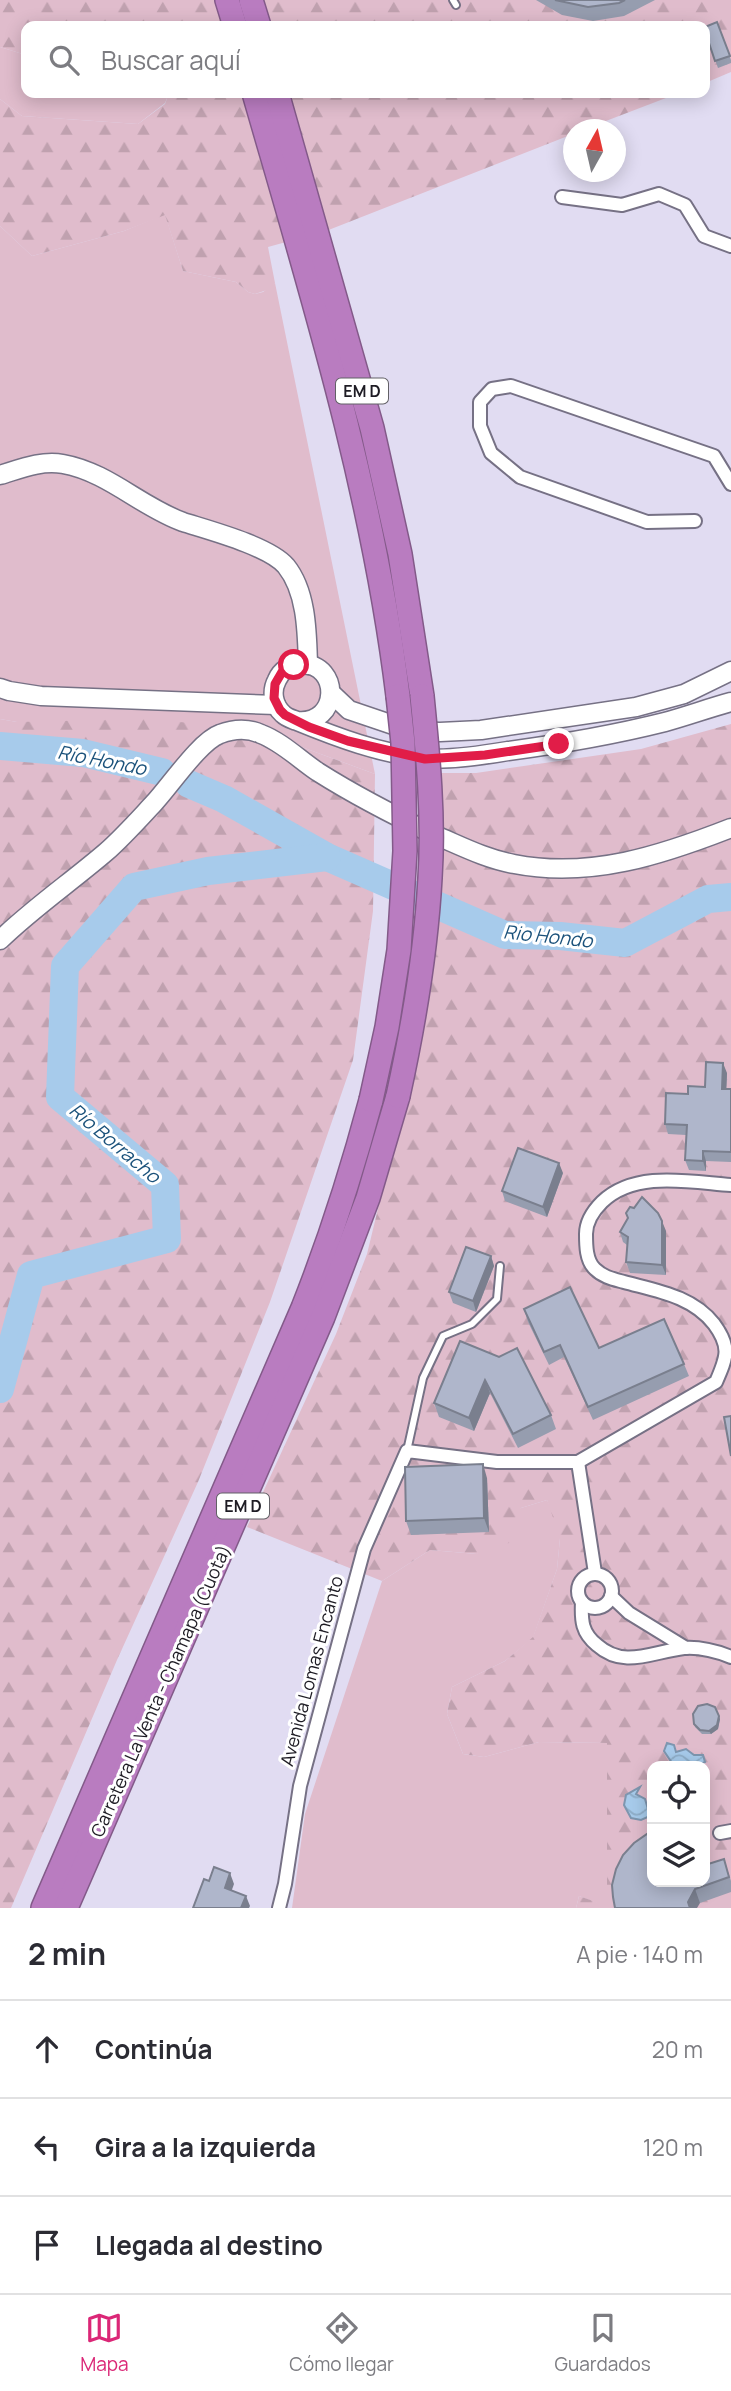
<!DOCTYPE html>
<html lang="es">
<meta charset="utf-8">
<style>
:root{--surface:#fff;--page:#f2f2f3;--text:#2b2b33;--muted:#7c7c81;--line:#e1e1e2;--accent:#db2777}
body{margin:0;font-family:Manrope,sans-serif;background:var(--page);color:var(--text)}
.controls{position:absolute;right:21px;bottom:21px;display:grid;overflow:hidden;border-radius:14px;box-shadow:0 4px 18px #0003}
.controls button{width:63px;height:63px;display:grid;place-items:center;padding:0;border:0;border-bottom:2px solid var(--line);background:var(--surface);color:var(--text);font:35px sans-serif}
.compass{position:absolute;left:563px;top:119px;width:63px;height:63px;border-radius:50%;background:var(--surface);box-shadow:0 4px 18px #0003;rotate:8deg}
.stop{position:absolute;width:21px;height:21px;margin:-16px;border:5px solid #e11d48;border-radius:50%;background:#fff}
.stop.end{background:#e11d48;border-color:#fff;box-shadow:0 2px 7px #0008}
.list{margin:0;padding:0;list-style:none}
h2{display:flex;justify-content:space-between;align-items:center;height:91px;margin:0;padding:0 28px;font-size:30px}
h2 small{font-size:23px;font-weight:400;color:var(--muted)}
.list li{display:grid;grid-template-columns:46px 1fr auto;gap:21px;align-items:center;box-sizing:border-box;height:98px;padding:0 28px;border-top:2px solid var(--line)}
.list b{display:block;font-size:26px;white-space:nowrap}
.list em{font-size:23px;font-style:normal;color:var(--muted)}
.icon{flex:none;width:38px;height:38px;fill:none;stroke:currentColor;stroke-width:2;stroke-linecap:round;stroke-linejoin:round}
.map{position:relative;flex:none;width:731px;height:1908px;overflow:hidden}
.search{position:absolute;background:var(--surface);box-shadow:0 4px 18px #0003;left:21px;right:21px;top:21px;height:77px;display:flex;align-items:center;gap:18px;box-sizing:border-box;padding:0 24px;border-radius:14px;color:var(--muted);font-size:26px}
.sheet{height:385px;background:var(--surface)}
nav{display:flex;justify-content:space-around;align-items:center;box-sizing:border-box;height:98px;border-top:2px solid var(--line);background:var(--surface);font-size:19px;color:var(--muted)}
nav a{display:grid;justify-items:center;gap:4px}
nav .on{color:var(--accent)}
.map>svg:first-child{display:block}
.green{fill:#e0bccc}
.forest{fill:url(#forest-firs);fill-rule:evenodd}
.water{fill:url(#water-waves);stroke:#7e96af;stroke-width:2}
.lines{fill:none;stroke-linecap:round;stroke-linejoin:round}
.river{stroke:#a7cbeb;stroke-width:28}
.lane-casing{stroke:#767185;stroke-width:10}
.street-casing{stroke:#767185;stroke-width:16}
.secondary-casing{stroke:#767185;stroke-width:21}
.highway-casing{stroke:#835a89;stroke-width:26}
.lane{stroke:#fff;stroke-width:6}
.street{stroke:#fff;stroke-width:12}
.secondary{stroke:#fff;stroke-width:18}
.highway{stroke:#b97cc0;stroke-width:23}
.highway-bridge-casing{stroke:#835a89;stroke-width:26;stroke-linecap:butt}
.highway-bridge{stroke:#b97cc0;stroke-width:23}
.wall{fill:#969daf}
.shaded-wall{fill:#7a7f8e}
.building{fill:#afb6cb;stroke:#7a7f8e;stroke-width:2}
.route{stroke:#e11d48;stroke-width:9}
.labels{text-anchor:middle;stroke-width:6;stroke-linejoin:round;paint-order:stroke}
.shield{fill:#fff;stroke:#626066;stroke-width:2}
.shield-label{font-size:16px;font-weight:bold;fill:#1e1c24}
.street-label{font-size:18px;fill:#1e1c24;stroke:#fff}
.water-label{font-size:19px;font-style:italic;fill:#1b527b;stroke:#fff}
</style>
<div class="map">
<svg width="731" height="1908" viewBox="0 0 731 1908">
<defs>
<pattern id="forest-firs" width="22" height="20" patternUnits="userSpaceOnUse" patternTransform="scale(1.75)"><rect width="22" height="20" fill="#e0bccc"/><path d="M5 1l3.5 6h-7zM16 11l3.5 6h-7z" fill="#c0a1af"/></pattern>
<pattern id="water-waves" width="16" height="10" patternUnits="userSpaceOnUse" patternTransform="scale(1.75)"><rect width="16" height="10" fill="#a7cbeb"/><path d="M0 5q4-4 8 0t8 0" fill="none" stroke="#8faec9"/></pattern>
</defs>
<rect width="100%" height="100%" fill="#e1dcf2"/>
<g class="green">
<path d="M0,47L26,55V93H169L165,103L138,124L22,116L0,99Z"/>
<path d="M165,214L183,271L236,282L248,292L255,294L263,292L275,283L375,774L250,728L17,722L0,719V226L32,256L124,231Z"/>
<path d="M547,1500L561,1528L557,1569L533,1638L505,1661L452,1687L447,1714L463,1754L484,1757L539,1742L607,1743V1907L579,1896L576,1908H292L305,1814L382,1581L430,1550L477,1554L521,1508Z"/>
</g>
<g class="forest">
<path d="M0,0H731V72L705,83V26H26V55L0,47Z"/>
<path d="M169,93H679L585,129L574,130L573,134L326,231L268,247L275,283L270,289L255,294L248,292L236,282L183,271L165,215L124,231L32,256L0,226V99L22,116L138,124L165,104Z"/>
<path d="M0,719L17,722L144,719L250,728L375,774L373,911L353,1060L270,1302L198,1482L117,1660L11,1908H0Z"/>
<path d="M731,724V1908H576L579,1896L607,1906V1743L539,1742L484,1757L463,1754L447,1714L452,1687L505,1661L533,1637L557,1569L560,1538L547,1500L521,1508L509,1543L477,1554L430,1550L382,1581L247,1527L336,1334L367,1254L391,1155L437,773H476L641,749ZM652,1766H705V1882H652Z"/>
</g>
<g class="water">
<path d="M667,1743L674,1745L676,1752L686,1749L694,1755H703L705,1762L697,1766H674L664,1751Z"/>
<path d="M640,1787L636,1794L645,1799L650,1816L641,1820L631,1818L624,1805L626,1795Z"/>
</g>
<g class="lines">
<g class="river">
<path d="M0,746L83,753L162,772"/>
<path d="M189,784L224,799L327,857L505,935L560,936L625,943L708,899L731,897"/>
<path d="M0,1389L31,1275L167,1239L165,1185L60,1097L65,966L134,887L208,871L327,857"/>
</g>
<defs>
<g id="lane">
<path d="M453,0L456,5"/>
<path d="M407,1451L423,1378L443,1336L472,1324L497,1299L500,1266"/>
</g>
<g id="street">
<path d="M562,197L622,205L659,194L685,205L704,236L731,246"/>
<path d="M695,521L647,522L520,477L491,453L480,426V402L492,389L511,386L714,456L731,484"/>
<path d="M578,1462L595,1573"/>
<circle cx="595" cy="1591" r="17"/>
<path d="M611,1596L629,1613L686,1648"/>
<path d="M582,1602C581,1621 582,1633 597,1645C624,1669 651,1652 684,1648C699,1647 716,1651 731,1657"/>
<path d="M720,1833L731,1831"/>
<path d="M279,1908L285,1884L300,1786L364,1549L407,1451L497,1462H578L716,1382C727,1357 731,1347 714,1324C692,1296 657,1291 624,1282C613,1279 603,1277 595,1269C586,1261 586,1245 586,1234C586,1221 593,1211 602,1202C635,1170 690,1182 731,1185"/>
</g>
<g id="secondary">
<path d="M0,475C20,469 41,460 63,464C108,472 141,507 183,522C208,530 269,546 286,566C307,592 307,633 308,665"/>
<path d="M0,688L9,691L41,696L276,705"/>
<path d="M331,693L349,710L411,731L440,732L481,730L636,707L684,694L731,671"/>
<path d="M297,721C340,725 341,664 302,664C291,664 281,670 277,680C271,691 273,705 283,714C287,718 292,719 297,721C336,737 381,754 424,758C447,761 484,755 508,751C561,744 613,735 665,722C687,716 709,708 731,702"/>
<path d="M0,940C33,908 71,882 106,852C123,837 139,819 154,803C170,786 200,741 220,734C233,729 248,728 261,734C282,742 300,760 318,772C356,796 395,816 435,835C461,846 486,859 514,864C590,879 662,855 731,828"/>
</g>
<g id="highway">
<path d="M227,0L235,26"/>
<path d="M251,0L259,26"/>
<path d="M254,93C311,291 373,490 398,696"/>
<path d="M277,93L372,428L400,554L422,696"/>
<path d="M43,1908L303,1308C330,1240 352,1171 371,1100"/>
<path d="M66,1908L323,1317L368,1198L398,1096"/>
</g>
</defs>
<use href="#lane" class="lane-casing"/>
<use href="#street" class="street-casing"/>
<use href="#secondary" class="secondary-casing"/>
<use href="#highway" class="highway-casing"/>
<use href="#lane" class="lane"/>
<use href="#street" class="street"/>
<use href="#secondary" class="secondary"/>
<use href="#highway" class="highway"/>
<defs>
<g id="highway-bridge">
<path d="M398,1096C414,1023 426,952 430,878C434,817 428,756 422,696"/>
<path d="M371,1100L387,1027L399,950L405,851L403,743L398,696"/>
</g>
</defs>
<use href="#highway-bridge" class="highway-bridge-casing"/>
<use href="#highway-bridge" class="highway-bridge"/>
</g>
<g class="wall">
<path d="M536,0H655L624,16L593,21L562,15Z"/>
<path d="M717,22L731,60V63L718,68L705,31Z"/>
<path d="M727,1073L726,1089H731V1162L706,1161V1171L689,1170L685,1160L686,1135L668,1134L665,1124L688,1094L705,1087Z"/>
<path d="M563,1173L547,1217L505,1201L502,1191Z"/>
<path d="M666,1231V1275L630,1273L626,1262L627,1245L623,1242L620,1232Z"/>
<path d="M491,1256L494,1266L476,1312L453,1303L449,1292Z"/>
<path d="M524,1309L599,1348L684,1364L689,1376L593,1420L564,1357L549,1365L528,1322Z"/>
<path d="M460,1341L551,1415L556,1429L518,1448L490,1393L474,1431L439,1417L434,1403Z"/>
<path d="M487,1478L489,1532L411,1535L406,1521Z"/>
<path d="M720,1719L718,1729L711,1734H702L695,1727L694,1724Z"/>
<path d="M724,1859L731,1881V1892L700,1903L652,1882H705Z"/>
</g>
<g class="shaded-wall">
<path d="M723,1063L727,1073L726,1099L722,1089Z"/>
<path d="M703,1151L706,1161V1171L703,1161Z"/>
<path d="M559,1163L563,1173L547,1217L543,1207Z"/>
<path d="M662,1221L666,1231V1275L662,1265Z"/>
<path d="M491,1256L494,1266L476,1312L473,1301Z"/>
<path d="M485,1380L490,1393L474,1431L469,1418Z"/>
<path d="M483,1464L487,1478L489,1532L484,1518Z"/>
<path d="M719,1716L720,1719L718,1729L711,1734L709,1731Z"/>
<path d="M230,1873L234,1884L229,1898L225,1888Z"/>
<path d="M695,1889L700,1903L697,1908H690L688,1902Z"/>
<path d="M246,1896L250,1906L249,1908H241Z"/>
</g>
<g class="building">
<path d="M555,0H625L619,3L588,7Z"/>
<path d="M717,22L730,56L715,61L705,31V27Z"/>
<path d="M706,1062L723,1063L722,1089H731V1152L703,1151V1161L685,1160L687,1125L665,1124L666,1093L688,1094V1086L705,1087Z"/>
<path d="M518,1148L559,1163L543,1207L502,1191Z"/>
<path d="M642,1197L658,1213L662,1221V1265L626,1262L628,1237L620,1232L628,1218L626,1213L630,1207L634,1208Z"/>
<path d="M466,1247L491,1256L473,1301L449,1292Z"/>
<path d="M570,1287L599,1348L664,1319L684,1364L588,1407L560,1345L544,1352L524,1309Z"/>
<path d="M460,1341L499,1357L517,1348L551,1415L513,1434L485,1380L469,1418L434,1403Z"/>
<path d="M731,1416V1456L724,1417Z"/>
<path d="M483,1464L484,1518L406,1521L405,1467Z"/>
<path d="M707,1704L715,1707L719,1716L717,1725L709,1731L700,1730L694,1724L693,1714L698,1706Z"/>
<path d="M652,1832V1882H705V1865L724,1859L729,1877L695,1889L688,1902L690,1908H615L613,1897L612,1885L616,1869L623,1855L634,1843L647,1834Z"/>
<path d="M214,1867L230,1873L225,1888L246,1896L241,1908H193L204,1879L209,1881Z"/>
</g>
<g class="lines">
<path class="route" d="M294,665L282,672L275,684L274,698L280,710L285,715L309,727L348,741L425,759L485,755L559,744"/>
</g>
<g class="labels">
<g class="shield">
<rect x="336" y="378.5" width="52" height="25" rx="5"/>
<rect x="217" y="1493.5" width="52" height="25" rx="5"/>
</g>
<g class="shield-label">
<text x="362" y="397">EM D</text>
<text x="243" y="1512">EM D</text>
</g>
<g class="street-label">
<text transform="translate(312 1671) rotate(-75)" y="6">Avenida Lomas Encanto</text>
<text transform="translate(161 1691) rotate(-66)" y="6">Carretera La Venta - Chamapa (Cuota)</text>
</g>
<g class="water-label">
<text transform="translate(102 760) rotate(11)" y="7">Río Hondo</text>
<text transform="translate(548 936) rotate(6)" y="7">Rio Hondo</text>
<text transform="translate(115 1143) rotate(40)" y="7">Río Borracho</text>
</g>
</g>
</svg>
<div class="controls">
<button><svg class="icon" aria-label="locate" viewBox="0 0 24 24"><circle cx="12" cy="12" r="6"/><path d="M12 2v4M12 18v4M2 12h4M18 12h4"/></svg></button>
<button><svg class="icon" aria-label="layers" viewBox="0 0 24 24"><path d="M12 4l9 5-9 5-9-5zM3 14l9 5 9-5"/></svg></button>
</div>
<svg class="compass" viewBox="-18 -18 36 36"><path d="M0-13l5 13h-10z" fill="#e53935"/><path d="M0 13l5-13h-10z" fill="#7c7c81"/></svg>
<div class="stop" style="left:294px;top:665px"></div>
<div class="stop end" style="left:559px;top:744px"></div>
<div class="search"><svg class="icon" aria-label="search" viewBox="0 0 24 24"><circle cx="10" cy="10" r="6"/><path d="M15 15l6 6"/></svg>Buscar aquí</div>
</div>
<section class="sheet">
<h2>2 min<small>A pie · 140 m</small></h2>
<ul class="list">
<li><svg class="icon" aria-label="ahead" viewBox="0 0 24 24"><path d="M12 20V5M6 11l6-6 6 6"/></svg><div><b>Continúa</b></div><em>20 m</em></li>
<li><svg class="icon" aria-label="left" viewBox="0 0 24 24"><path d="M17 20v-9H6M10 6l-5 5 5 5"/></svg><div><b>Gira a la izquierda</b></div><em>120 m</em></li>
<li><svg class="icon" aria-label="arrive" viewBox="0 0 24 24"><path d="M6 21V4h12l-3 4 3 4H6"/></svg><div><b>Llegada al destino</b></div></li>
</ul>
</section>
<nav>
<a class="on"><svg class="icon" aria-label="map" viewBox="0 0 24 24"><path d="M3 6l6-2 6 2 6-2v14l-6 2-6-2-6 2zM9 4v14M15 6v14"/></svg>Mapa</a>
<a><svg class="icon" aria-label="directions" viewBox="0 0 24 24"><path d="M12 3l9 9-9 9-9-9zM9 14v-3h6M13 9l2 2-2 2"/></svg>Cómo llegar</a>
<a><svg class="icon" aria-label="saved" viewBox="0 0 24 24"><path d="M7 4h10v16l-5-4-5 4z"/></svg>Guardados</a>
</nav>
